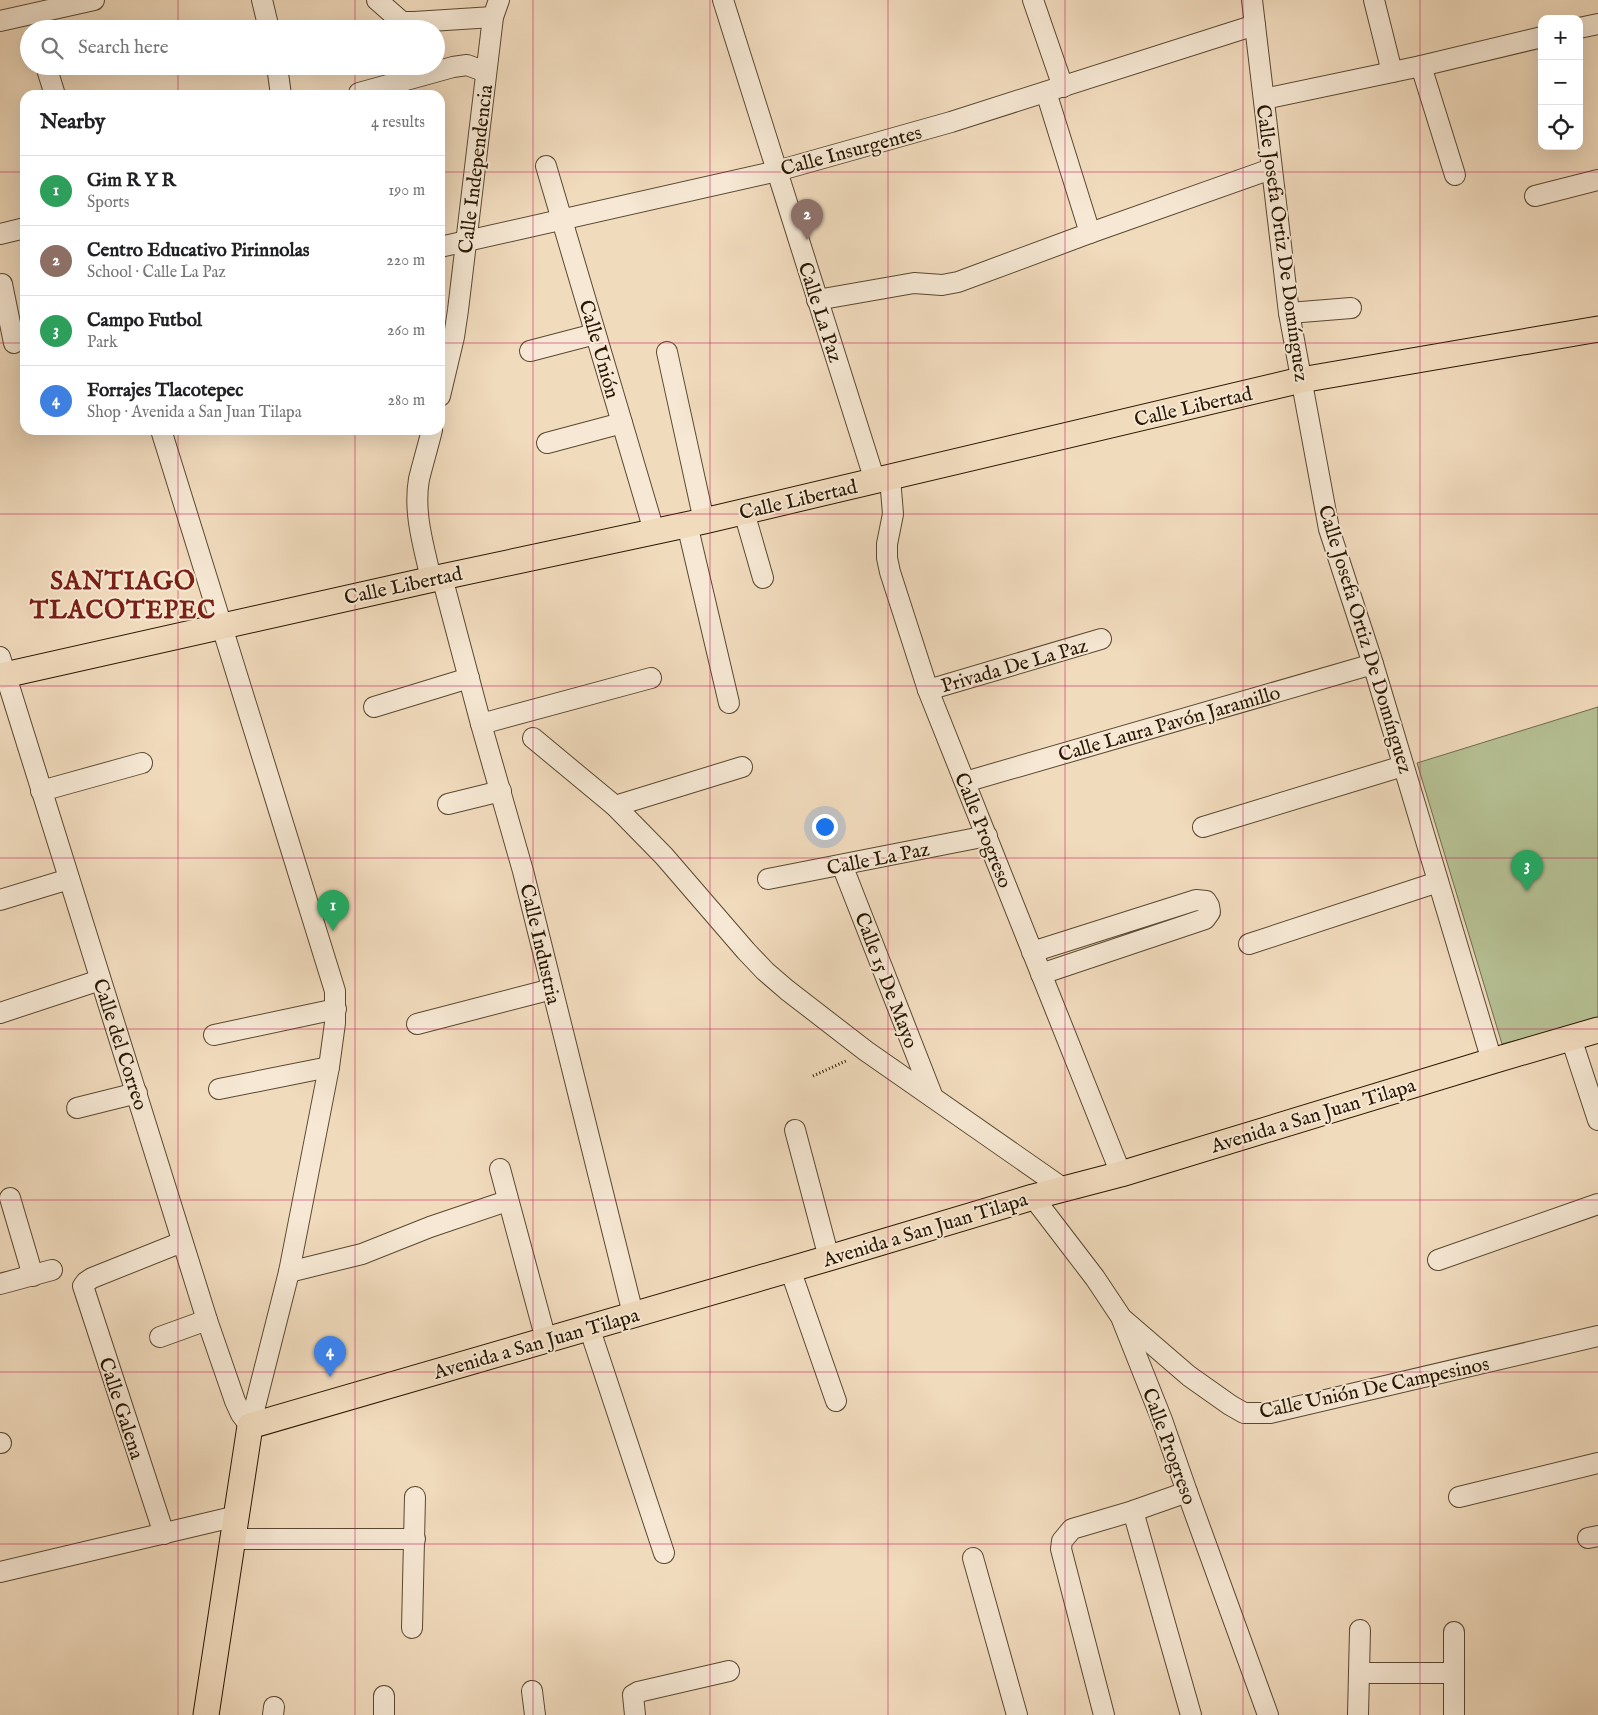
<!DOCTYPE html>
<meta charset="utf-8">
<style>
:root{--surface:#fff;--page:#f2f2f2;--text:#202124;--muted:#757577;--line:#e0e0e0;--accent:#ea580c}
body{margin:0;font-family:"IM FELL English",serif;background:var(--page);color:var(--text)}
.controls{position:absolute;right:15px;top:15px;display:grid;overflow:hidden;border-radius:10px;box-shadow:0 5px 20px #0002}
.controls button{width:45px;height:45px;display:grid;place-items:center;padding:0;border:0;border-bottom:1px solid var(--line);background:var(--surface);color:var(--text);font:25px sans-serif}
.you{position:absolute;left:824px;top:826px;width:18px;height:18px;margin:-12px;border:4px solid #fff;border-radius:50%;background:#1a73e8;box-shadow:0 0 0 8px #1a73e833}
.badge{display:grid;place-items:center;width:32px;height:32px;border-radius:50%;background:var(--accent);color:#fff;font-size:16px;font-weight:700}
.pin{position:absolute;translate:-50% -41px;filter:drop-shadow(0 1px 2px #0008)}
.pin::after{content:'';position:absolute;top:26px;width:18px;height:15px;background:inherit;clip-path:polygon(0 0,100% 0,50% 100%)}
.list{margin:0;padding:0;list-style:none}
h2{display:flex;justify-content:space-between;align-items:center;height:65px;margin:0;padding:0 20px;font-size:21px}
h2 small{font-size:16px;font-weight:400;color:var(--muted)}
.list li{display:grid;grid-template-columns:32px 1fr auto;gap:15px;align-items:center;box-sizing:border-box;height:70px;padding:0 20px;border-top:1px solid var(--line)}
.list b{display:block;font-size:19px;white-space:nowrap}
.list p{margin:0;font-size:16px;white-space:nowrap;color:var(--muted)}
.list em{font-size:16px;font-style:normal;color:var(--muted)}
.icon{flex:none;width:28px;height:28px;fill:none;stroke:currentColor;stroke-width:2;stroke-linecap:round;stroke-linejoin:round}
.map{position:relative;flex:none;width:1598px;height:1715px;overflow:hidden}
.search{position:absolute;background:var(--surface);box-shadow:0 5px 20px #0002;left:20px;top:20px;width:425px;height:55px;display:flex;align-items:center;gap:12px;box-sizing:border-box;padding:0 18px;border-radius:28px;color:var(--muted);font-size:19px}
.panel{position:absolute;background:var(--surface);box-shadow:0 5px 20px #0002;left:20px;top:90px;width:425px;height:345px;border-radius:15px}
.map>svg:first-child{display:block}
.green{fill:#b6c194;stroke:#6f6c4b}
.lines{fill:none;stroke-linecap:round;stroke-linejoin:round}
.minor-casing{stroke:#5a4831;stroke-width:22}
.major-casing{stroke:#281702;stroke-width:27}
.path{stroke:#281702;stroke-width:3;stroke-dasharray:1 2.5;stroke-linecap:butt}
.minor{stroke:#f6e8d4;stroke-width:20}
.major{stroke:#f1dbbd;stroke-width:25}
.grid{fill:none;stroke:#c2185b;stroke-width:1;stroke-opacity:0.55}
.labels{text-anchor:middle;stroke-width:4;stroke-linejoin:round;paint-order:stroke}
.street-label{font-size:20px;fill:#281702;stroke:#f6e8d4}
.district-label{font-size:25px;font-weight:bold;letter-spacing:1px;fill:#7a1f14;stroke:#f6e8d4}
</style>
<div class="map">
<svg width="1598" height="1715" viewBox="0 0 1598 1715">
<rect width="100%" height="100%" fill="#f1dbbd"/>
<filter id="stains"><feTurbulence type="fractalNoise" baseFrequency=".004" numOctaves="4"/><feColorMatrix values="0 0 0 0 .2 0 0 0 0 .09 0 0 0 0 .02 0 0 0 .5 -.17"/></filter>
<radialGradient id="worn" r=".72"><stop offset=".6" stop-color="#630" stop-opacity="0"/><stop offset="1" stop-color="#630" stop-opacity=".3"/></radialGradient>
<path class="green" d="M1598,707V1019L1502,1044L1417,763Z"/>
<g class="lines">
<defs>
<g id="minor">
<path d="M262,0L269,29"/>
<path d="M377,0L402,22H414L493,17"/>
<path d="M723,0L875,481"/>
<path d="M1033,0L1063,87"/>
<path d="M1252,0L1289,313L1329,529L1373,664L1492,1061"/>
<path d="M1374,0L1392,72"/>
<path d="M0,21L94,0"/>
<path d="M1579,28L1598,24"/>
<path d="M46,66L55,95"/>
<path d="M277,66L281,95"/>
<path d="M1421,66L1455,175"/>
<path d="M1046,92L1090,233"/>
<path d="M359,93L453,67L467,65L486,72"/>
<path d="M1264,99L1421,66L1542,37"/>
<path d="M546,166L654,531"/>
<path d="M1535,196L1598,180"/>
<path d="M0,234L25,228"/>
<path d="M440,247L777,171L951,122L1255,25"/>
<path d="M2,284L14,343"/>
<path d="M817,300L914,283L942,285L958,282L1090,233L1271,169"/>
<path d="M1289,313L1351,308"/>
<path d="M530,351L595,334"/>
<path d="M667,352L704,521"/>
<path d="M440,396L454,337L458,310L493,17L499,0"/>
<path d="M161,430L335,991V1023L329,1067L289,1272L250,1426"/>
<path d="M547,443L622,423"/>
<path d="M890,478L893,514L887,544V558L890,572L928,690L1121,1174"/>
<path d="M744,512L763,578"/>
<path d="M687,524L729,703"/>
<path d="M442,577L481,724L523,871L633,1314"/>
<path d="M431,579C424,547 413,513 419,479C423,463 428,446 432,430"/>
<path d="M0,657L207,1320L235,1401L241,1414L250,1426"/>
<path d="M928,690L1101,639"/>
<path d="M374,707L469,678"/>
<path d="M481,724L651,678"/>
<path d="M533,738L615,806L664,856L746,951L765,971L787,990L866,1051L1064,1189"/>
<path d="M965,782L1373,664"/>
<path d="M41,791L142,763"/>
<path d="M448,804L501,791"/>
<path d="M615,806L742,767"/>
<path d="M1203,827L1403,766"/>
<path d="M842,865L932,1095"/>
<path d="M768,879L987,836"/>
<path d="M0,900L69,879"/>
<path d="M1249,944L1438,882"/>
<path d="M1032,952L1196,900L1206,901L1209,906L1210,912L1205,919L1041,974"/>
<path d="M0,1013L100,980"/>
<path d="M417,1024L552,989"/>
<path d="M214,1035L336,1009"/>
<path d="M1571,1038L1598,1120"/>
<path d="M219,1089L329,1067"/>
<path d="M77,1108L137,1093"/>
<path d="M795,1130L829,1258"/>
<path d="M500,1169L546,1340"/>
<path d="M1033,1197L1095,1278L1121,1317L1162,1420L1187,1492L1268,1715"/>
<path d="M10,1198L33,1276"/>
<path d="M1438,1260L1598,1204"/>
<path d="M790,1269L836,1401"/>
<path d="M289,1272L362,1254L430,1227L507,1201"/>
<path d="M0,1284L52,1270"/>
<path d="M1124,1320L1189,1376L1230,1405L1244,1413H1270L1598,1336"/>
<path d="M589,1327L664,1553"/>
<path d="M160,1337L207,1320"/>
<path d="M0,1443H1"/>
<path d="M1459,1497L1598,1463"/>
<path d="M1133,1511L1191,1715"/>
<path d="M164,1534L83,1286L86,1282L92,1278L182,1242"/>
<path d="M1588,1538L1598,1536"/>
<path d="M234,1539H415"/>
<path d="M973,1558L1017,1715"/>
<path d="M0,1572L237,1516"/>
<path d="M412,1628L415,1497"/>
<path d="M1454,1632V1715"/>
<path d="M1359,1673H1453"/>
<path d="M532,1691L535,1715"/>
<path d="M384,1696V1715"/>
<path d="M273,1715L274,1707"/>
<path d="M635,1715L633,1695L638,1692L729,1671"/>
<path d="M1104,1715L1061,1549L1062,1541L1072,1529L1133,1511L1187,1492"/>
<path d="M1358,1715L1360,1630"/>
</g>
<g id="major">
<path d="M0,676L442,577L704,521L1301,380L1598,329"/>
<path d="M206,1715L250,1426L829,1258L1033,1197L1121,1174L1492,1061L1598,1030"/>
</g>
</defs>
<use href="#minor" class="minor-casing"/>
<use href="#major" class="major-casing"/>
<path class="path" d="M813,1076L848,1060"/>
<use href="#minor" class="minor"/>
<use href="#major" class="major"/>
</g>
<path class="grid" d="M178,0V29M355,0V29M533,0V1715M710,0V1715M888,0V1715M1065,0V1715M1243,0V1715M1420,0V1715M178,66V95M355,66V95M0,172H25M440,172H1598M0,343H25M440,343H1598M178,430V1715M355,430V1715M0,514H1598M0,686H1598M0,858H1598M0,1029H1598M0,1200H1598M0,1372H1598M0,1544H1598"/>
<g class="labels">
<g class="street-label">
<text transform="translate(851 150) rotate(-15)" y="7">Calle Insurgentes</text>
<text transform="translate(475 169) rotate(-83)" y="7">Calle Independencia</text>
<text transform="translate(1283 243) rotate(82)" y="7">Calle Josefa Ortiz De Domínguez</text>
<text transform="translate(821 312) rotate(72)" y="7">Calle La Paz</text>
<text transform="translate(600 349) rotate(74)" y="7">Calle Unión</text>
<text transform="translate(1193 406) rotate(-13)" y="7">Calle Libertad</text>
<text transform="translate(798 499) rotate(-13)" y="7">Calle Libertad</text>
<text transform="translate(403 585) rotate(-12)" y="7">Calle Libertad</text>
<text transform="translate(1366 639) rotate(73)" y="7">Calle Josefa Ortiz De Domínguez</text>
<text transform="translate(1014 665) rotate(-16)" y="7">Privada De La Paz</text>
<text transform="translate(1169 723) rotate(-16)" y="7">Calle Laura Pavón Jaramillo</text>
<text transform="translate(984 830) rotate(68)" y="7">Calle Progreso</text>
<text transform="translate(878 858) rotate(-11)" y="7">Calle La Paz</text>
<text transform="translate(541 944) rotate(77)" y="7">Calle Industria</text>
<text transform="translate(887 980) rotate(69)" y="7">Calle 15 De Mayo</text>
<text transform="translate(121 1044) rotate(72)" y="7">Calle del Correo</text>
<text transform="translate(1313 1115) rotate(-17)" y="7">Avenida a San Juan Tilapa</text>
<text transform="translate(925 1229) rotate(-17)" y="7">Avenida a San Juan Tilapa</text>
<text transform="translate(536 1343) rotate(-16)" y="7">Avenida a San Juan Tilapa</text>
<text transform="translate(1374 1387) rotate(-12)" y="7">Calle Unión De Campesinos</text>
<text transform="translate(122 1408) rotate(72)" y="7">Calle Galena</text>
<text transform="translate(1170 1446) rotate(70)" y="7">Calle Progreso</text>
</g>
<g class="district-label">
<text x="123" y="589">SANTIAGO<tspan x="123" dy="29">TLACOTEPEC</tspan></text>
</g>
</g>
<rect width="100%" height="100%" filter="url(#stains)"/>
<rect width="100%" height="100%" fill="url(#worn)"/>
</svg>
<div class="controls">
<button>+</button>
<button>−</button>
<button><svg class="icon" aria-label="locate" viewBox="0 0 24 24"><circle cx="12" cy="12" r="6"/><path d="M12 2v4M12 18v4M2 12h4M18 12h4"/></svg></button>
</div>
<div class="you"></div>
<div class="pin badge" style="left:333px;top:931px;background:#2e9e5b">1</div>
<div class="pin badge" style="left:807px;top:240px;background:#8d6e63">2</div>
<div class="pin badge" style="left:1527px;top:891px;background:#2e9e5b">3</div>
<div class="pin badge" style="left:330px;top:1377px;background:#3f7fe0">4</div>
<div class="search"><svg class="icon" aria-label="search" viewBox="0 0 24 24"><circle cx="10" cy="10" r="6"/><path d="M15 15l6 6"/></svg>Search here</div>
<section class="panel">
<h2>Nearby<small>4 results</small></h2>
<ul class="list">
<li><span class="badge" style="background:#2e9e5b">1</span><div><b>Gim R Y R</b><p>Sports</p></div><em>190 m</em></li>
<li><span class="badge" style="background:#8d6e63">2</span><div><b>Centro Educativo Pirinnolas</b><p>School · Calle La Paz</p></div><em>220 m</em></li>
<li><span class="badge" style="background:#2e9e5b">3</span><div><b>Campo Futbol</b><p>Park</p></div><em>260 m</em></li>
<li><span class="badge" style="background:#3f7fe0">4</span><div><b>Forrajes Tlacotepec</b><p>Shop · Avenida a San Juan Tilapa</p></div><em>280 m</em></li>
</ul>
</section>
</div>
